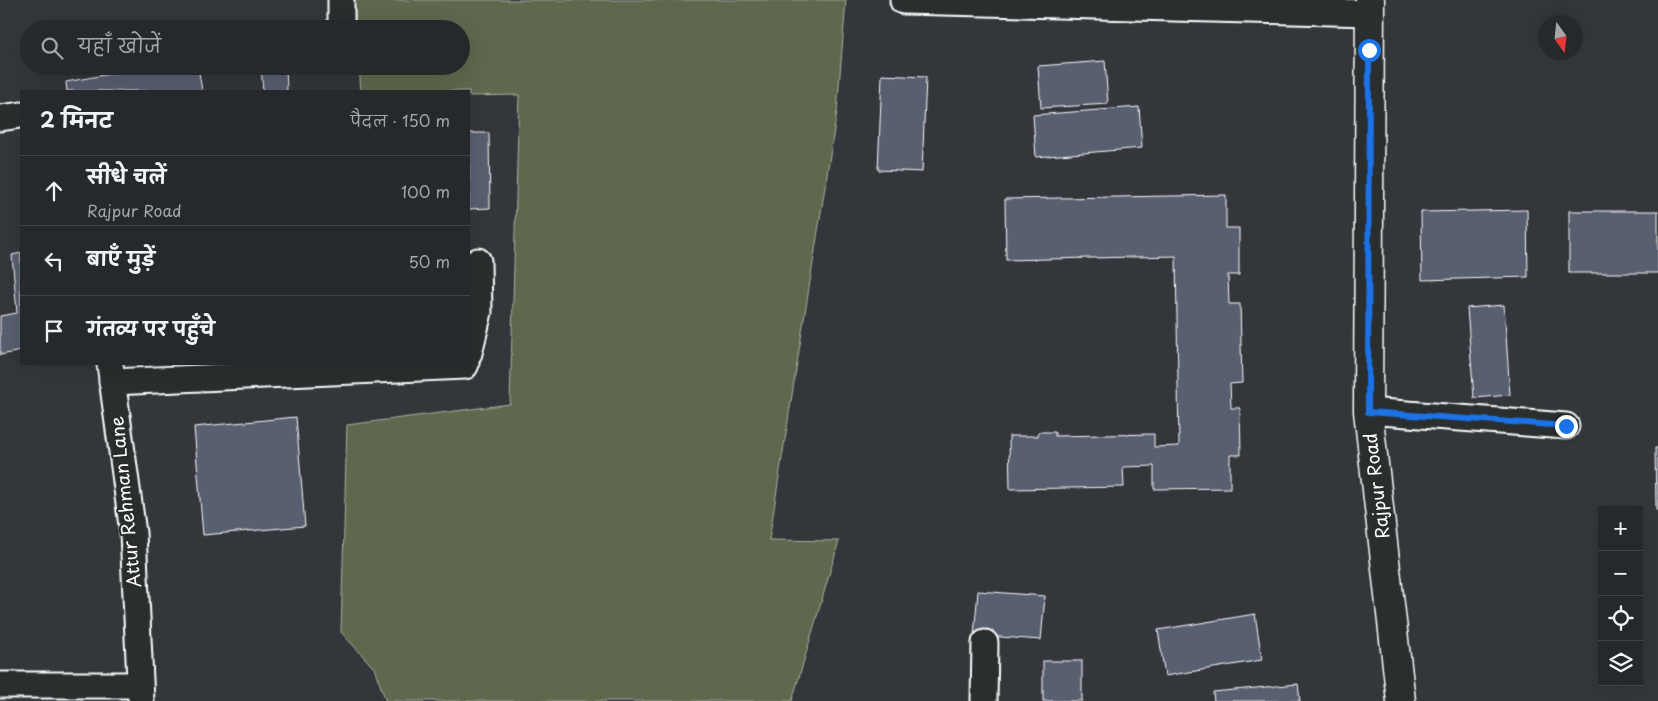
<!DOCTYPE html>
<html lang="hi">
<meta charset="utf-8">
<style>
:root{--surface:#26292c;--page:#2e3134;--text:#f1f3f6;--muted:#a4a6a9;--line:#424548}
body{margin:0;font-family:"Playpen Sans","Playpen Sans Deva",sans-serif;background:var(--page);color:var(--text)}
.controls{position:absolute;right:15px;bottom:15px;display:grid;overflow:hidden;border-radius:0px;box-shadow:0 5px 20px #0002}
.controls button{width:45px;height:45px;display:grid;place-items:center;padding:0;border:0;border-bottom:1px solid var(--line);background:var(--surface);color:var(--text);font:25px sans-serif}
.compass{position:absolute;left:1538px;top:15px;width:45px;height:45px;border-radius:50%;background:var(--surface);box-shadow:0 5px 20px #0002;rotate:165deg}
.stop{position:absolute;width:15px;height:15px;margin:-11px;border:4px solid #1a73e8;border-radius:50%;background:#fff}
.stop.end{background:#1a73e8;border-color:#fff;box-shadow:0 1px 5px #0008}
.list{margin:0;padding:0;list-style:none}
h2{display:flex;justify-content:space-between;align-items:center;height:65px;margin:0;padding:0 20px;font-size:21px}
h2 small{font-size:16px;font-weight:400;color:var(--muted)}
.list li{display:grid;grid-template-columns:32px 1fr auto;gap:15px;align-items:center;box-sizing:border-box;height:70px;padding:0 20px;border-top:1px solid var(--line)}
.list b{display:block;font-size:19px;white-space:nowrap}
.list p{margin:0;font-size:16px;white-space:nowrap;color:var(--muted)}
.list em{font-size:16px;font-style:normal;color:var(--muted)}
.icon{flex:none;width:28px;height:28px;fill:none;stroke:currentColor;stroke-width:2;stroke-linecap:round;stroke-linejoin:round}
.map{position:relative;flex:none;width:1658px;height:701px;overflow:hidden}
.search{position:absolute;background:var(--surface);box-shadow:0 5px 20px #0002;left:20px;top:20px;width:450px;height:55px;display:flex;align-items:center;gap:12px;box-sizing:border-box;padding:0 18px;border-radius:28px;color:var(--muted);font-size:19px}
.panel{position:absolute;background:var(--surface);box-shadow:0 5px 20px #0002;left:20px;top:90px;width:450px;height:275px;border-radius:0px}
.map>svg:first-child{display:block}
.green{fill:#5d674e;stroke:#aeb3a6}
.building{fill:#585f70;stroke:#fff}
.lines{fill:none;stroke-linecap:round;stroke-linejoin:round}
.minor-casing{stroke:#fff;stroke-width:29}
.tertiary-casing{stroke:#fff;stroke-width:31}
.minor{stroke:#2a2d2e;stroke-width:25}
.tertiary{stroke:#2a2d2e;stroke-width:28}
.route{stroke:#1a73e8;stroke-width:6}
.labels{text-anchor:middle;stroke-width:4;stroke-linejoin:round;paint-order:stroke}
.street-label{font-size:18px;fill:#fff;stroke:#2a2d2e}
</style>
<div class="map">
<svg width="1658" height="701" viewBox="0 0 1658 701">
<rect width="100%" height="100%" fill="#33373b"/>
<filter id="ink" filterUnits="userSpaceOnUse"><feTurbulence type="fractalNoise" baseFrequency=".02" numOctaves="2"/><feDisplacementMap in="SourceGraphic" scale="10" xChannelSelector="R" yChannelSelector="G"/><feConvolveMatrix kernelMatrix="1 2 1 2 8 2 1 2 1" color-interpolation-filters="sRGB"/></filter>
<g filter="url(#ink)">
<path class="green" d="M354,0H846L837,111L769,540L839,541L792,701H386L374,668L341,632L347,425L510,404L519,95L469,96V91H361L359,66H461V29H356Z"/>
<g class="building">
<path d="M284,24V29H260L259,25Z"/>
<path d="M1105,61L1108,104L1041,108L1038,66Z"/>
<path d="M154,66H198L202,91H67L66,82Z"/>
<path d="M261,66H286L287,91H263Z"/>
<path d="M882,75L926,77L922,172L878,170Z"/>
<path d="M1139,107L1142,148L1036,157L1033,115Z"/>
<path d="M469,133H489L490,208L469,209Z"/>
<path d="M1226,195V228H1239V275H1228L1229,304H1240L1242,383L1230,384L1231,408H1240L1241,455H1230V488L1154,489V466L1123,467L1124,487L1010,489L1009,436H1038V432H1055V436L1154,434V447L1179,446L1176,256L1006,260L1005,199Z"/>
<path d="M1527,210L1528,277L1422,280L1421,212Z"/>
<rect x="1569" y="211" width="89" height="62"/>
<path d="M21,253V351L0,355V316L17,313L12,255Z"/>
<path d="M1504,305L1510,395L1474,398L1467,308Z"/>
<path d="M296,417L305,526L203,535L194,427Z"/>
<path d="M1655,448H1658V510H1656Z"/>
<path d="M978,591L1045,596L1041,640L974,635Z"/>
<path d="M1255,614L1262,660L1165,676L1158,630Z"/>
<rect x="1043" y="661" width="39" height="40"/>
<path d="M1298,684L1300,701H1214L1213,692Z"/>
</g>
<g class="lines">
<defs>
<g id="minor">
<path d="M341,0V20"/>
<path d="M903,1L1370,13"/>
<path d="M0,118L21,115"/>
<path d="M469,353L479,312L478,261"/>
<path d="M110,364L133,533L141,701"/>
<path d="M112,382L465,366L466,364"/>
<path d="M1368,411L1566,426"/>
<path d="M0,685H139"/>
<path d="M984,701L985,643"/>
</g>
<path id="tertiary" d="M1370,0L1368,411L1401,701"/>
</defs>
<use href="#minor" class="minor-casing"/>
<use href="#tertiary" class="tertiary-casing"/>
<use href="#minor" class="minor"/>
<use href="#tertiary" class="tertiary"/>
</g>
</g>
<g class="lines" filter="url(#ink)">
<path class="route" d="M1369,50L1368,412L1566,426"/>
</g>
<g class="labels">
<g class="street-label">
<text transform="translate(1377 486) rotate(-97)" y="6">Rajpur Road</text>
<text transform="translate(126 502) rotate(-96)" y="6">Attur Rehman Lane</text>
</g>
</g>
</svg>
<div class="controls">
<button>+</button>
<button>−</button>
<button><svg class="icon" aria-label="locate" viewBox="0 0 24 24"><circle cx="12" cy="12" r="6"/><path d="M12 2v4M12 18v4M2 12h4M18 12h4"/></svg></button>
<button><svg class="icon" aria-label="layers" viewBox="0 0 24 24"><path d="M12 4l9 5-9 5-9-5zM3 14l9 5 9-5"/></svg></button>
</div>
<svg class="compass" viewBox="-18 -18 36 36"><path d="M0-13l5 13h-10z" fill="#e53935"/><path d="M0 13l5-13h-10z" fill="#a4a6a9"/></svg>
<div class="stop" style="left:1369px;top:50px"></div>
<div class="stop end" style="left:1566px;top:426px"></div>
<div class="search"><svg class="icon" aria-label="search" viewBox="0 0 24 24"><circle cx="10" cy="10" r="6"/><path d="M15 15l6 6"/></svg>यहाँ खोजें</div>
<section class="panel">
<h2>2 मिनट<small>पैदल · 150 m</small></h2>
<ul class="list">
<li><svg class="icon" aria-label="ahead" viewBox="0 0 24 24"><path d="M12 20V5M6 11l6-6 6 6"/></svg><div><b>सीधे चलें</b><p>Rajpur Road</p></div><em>100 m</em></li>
<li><svg class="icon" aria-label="left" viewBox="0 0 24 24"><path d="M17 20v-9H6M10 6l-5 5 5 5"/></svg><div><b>बाएँ मुड़ें</b></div><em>50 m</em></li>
<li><svg class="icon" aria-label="arrive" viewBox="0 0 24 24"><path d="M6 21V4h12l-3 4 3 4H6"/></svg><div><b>गंतव्य पर पहुँचे</b></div></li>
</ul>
</section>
</div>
